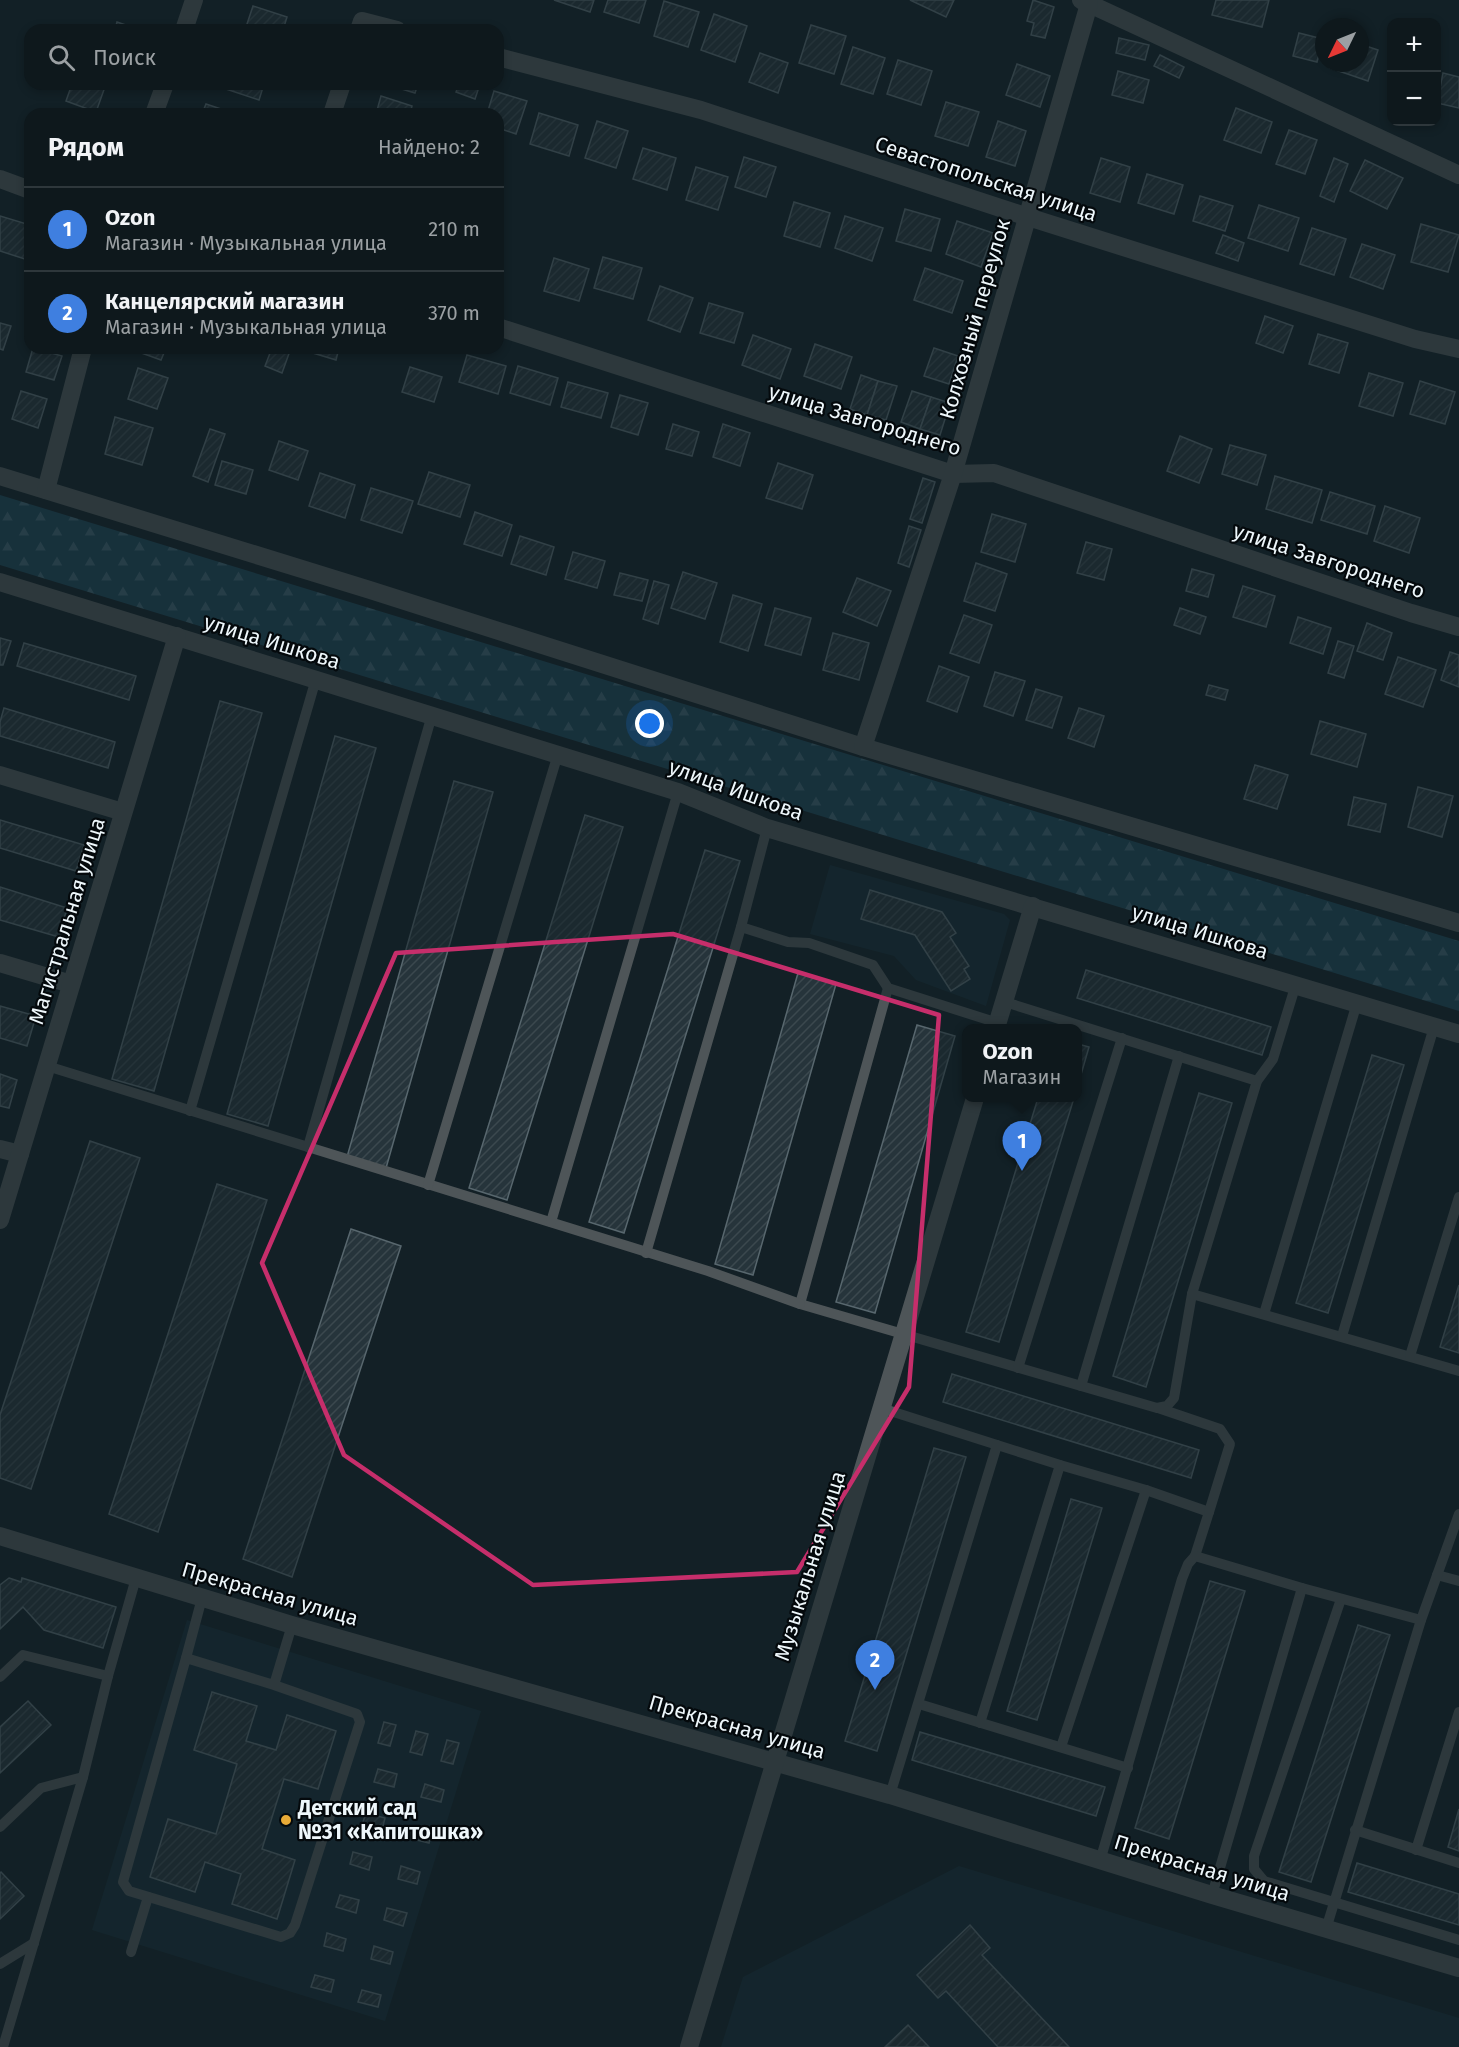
<!DOCTYPE html>
<html lang="ru">
<meta charset="utf-8">
<style>
:root{--surface:#0e181c;--page:#172125;--text:#f1f3f6;--muted:#9ba0a3;--line:#2e373b;--accent:#ea580c}
body{margin:0;font-family:"Fira Sans",sans-serif;background:var(--page);color:var(--text)}
.controls{position:absolute;right:18px;top:18px;display:grid;overflow:hidden;border-radius:12px;box-shadow:0 3px 9px #0003}
.controls button{width:54px;height:54px;display:grid;place-items:center;padding:0;border:0;border-bottom:2px solid var(--line);background:var(--surface);color:var(--text);font:30px sans-serif}
.compass{position:absolute;left:1315px;top:18px;width:54px;height:54px;border-radius:50%;background:var(--surface);box-shadow:0 3px 9px #0003;rotate:227deg}
.you{position:absolute;left:650px;top:724px;width:21px;height:21px;margin:-15px;border:4px solid #fff;border-radius:50%;background:#1a73e8;box-shadow:0 0 0 9px #1a73e833}
.badge{display:grid;place-items:center;width:39px;height:39px;border-radius:50%;background:var(--accent);color:#fff;font-size:20px;font-weight:700}
.pin{position:absolute;translate:-50% -50px;filter:drop-shadow(0 2px 3px #0008)}
.pin::after{content:'';position:absolute;top:32px;width:21px;height:18px;background:inherit;clip-path:polygon(0 0,100% 0,50% 100%)}
.popup{position:absolute;left:962px;top:1024px;width:120px;height:78px;box-sizing:border-box;display:grid;place-content:center;border-radius:12px;background:var(--surface);filter:drop-shadow(0 2px 4px #0005);font-size:20px;white-space:nowrap;color:var(--muted)}
.popup b{font-size:22px;color:var(--text)}
.popup::after{content:'';position:absolute;left:50%;top:100%;margin-left:-12px;border:12px solid transparent;border-top-color:var(--surface)}
.list{margin:0;padding:0;list-style:none}
h2{display:flex;justify-content:space-between;align-items:center;height:78px;margin:0;padding:0 24px;font-size:26px}
h2 small{font-size:20px;font-weight:400;color:var(--muted)}
.list li{display:grid;grid-template-columns:39px 1fr auto;gap:18px;align-items:center;box-sizing:border-box;height:84px;padding:0 24px;border-top:2px solid var(--line)}
.list b{display:block;font-size:22px;white-space:nowrap}
.list p{margin:0;font-size:20px;white-space:nowrap;color:var(--muted)}
.list em{font-size:20px;font-style:normal;color:var(--muted)}
.icon{flex:none;width:33px;height:33px;fill:none;stroke:currentColor;stroke-width:2;stroke-linecap:round;stroke-linejoin:round}
.map{position:relative;flex:none;width:1459px;height:2047px;overflow:hidden}
.search{position:absolute;background:var(--surface);box-shadow:0 3px 9px #0003;left:24px;top:24px;width:480px;height:66px;display:flex;align-items:center;gap:15px;box-sizing:border-box;padding:0 21px;border-radius:18px;color:var(--muted);font-size:22px}
.panel{position:absolute;background:var(--surface);box-shadow:0 3px 9px #0003;left:24px;top:108px;width:480px;height:246px;border-radius:18px}
.map>svg:first-child{display:block}
.built{fill:#172c36}
.forest{fill:url(#forest-firs)}
.building{fill:url(#building-hatch);stroke:#58676e;stroke-width:1.5}
.lines{fill:none;stroke-linecap:round;stroke-linejoin:round}
.service{stroke:#4e5558;stroke-width:10}
.minor{stroke:#4e5558;stroke-width:18}
.marked{fill:none;stroke:#c62e6b;stroke-width:4.5;stroke-linejoin:round}
.poi-dot{fill:#e8ab37;stroke:#04090c;stroke-width:2}
.labels{text-anchor:middle;stroke-width:4.5;stroke-linejoin:round;paint-order:stroke}
.street-label{font-size:21px;fill:#eef7fb;stroke:#04090c}
.poi-label{font-size:21px;font-weight:bold;fill:#eef7fb;stroke:#04090c;text-anchor:start}
</style>
<div class="map">
<svg width="1459" height="2047" viewBox="0 0 1459 2047">
<defs>
<pattern id="forest-firs" width="22" height="20" patternUnits="userSpaceOnUse" patternTransform="scale(1.5)"><rect width="22" height="20" fill="#1d4556"/><path d="M5 1l3.5 6h-7zM16 11l3.5 6h-7z" fill="#3e616f"/></pattern>
<pattern id="building-hatch" width="6" height="6" patternUnits="userSpaceOnUse" patternTransform="scale(1.5)"><rect width="6" height="6" fill="#26343b"/><path d="M-1 1l2-2M0 6l6-6M5 7l2-2" fill="none" stroke="#3b484e"/></pattern>
</defs>
<rect width="100%" height="100%" fill="#132026"/>
<g class="built">
<path d="M830,865L1004,914L1010,920L986,1006L916,980L894,956L810,934Z"/>
<path d="M187,1620L481,1711L385,2021L92,1930Z"/>
<path d="M959,1866L1459,2018V2047H721L743,1977Z"/>
</g>
<path class="forest" d="M0,495L1459,941V1011L0,565Z"/>
<g class="building">
<path d="M554,0H594L590,12Z"/>
<path d="M608,0H646L639,23L604,12Z"/>
<path d="M910,0H954L946,17Z"/>
<path d="M1033,0L1054,7L1045,38L1031,35L1034,23L1027,21Z"/>
<path d="M1216,0H1269L1262,27L1212,15Z"/>
<path d="M664,1L699,12L688,47L654,36Z"/>
<path d="M253,6L287,17L283,30H245Z"/>
<path d="M714,14L747,26L735,62L701,50Z"/>
<path d="M117,22L140,30H115Z"/>
<path d="M811,25L846,36L834,74L799,63Z"/>
<path d="M1299,33L1323,39L1317,62L1293,56Z"/>
<path d="M1119,38L1149,45L1145,60L1116,53Z"/>
<path d="M1360,44L1378,50L1368,81L1330,68L1332,63H1360Z"/>
<path d="M853,47L885,58L873,94L841,84Z"/>
<path d="M760,53L788,63L778,93L749,82Z"/>
<path d="M1160,55L1184,67L1179,78L1154,66Z"/>
<path d="M898,60L932,71L921,105L887,94Z"/>
<path d="M1017,64L1050,76L1040,107L1006,95Z"/>
<path d="M1118,71L1149,80L1143,103L1112,95Z"/>
<path d="M1443,73L1459,77V108L1437,103Z"/>
<path d="M72,84H106L96,112L66,101Z"/>
<path d="M228,84H264L259,100L226,89Z"/>
<path d="M385,84H418L415,93Z"/>
<path d="M459,84H480L475,99L456,92Z"/>
<path d="M494,91L527,101L516,134L498,128V114H487Z"/>
<path d="M381,96L412,106L410,114H376Z"/>
<path d="M946,102L979,112L968,146L935,136Z"/>
<path d="M206,104L236,114H202Z"/>
<path d="M1236,108L1272,122L1261,153L1224,140Z"/>
<path d="M539,113L578,125L569,156L530,144Z"/>
<path d="M597,121L628,131L616,168L585,158Z"/>
<path d="M998,121L1026,131L1015,166L986,157Z"/>
<path d="M1289,130L1317,140L1305,174L1276,164Z"/>
<path d="M643,148L676,158L667,190L633,179Z"/>
<path d="M744,157L776,167L766,197L735,187Z"/>
<path d="M1101,158L1130,167L1120,202L1090,193Z"/>
<path d="M1334,158L1348,164L1334,202L1320,196Z"/>
<path d="M1365,160L1403,178L1387,209L1350,191Z"/>
<path d="M696,167L728,177L718,210L686,200Z"/>
<path d="M1147,174L1183,185L1174,214L1138,203Z"/>
<path d="M1200,196L1233,206L1225,231L1193,221Z"/>
<path d="M794,202L830,213L820,247L784,236Z"/>
<path d="M1259,205L1299,218L1288,251L1248,238Z"/>
<path d="M905,209L940,219L931,251L896,241Z"/>
<path d="M0,216L30,225V243L25,259L0,251Z"/>
<path d="M845,216L883,228L872,261L835,248Z"/>
<path d="M957,221L993,233L981,267L946,254Z"/>
<path d="M1421,224L1459,235L1448,272L1411,262Z"/>
<path d="M1312,228L1346,239L1334,275L1300,264Z"/>
<path d="M1223,235L1244,243L1238,261L1216,253Z"/>
<path d="M1362,244L1395,255L1383,289L1350,277Z"/>
<path d="M603,257L642,268L633,299L594,288Z"/>
<path d="M554,258L589,269L579,301L544,291Z"/>
<path d="M925,268L963,281L952,313L914,300Z"/>
<path d="M660,286L693,298L680,332L648,320Z"/>
<path d="M709,303L743,313L734,343L700,333Z"/>
<path d="M1265,316L1293,326L1283,353L1256,343Z"/>
<path d="M0,323L11,326L3,350L0,349Z"/>
<path d="M1318,334L1348,343L1339,373L1309,364Z"/>
<path d="M753,335L791,349L780,379L742,365Z"/>
<path d="M815,344L852,357L841,389L804,376Z"/>
<path d="M33,348L62,356L54,380L26,372Z"/>
<path d="M137,348H166L161,360L136,351Z"/>
<path d="M272,348H291L282,373L265,366Z"/>
<path d="M304,348H339L336,360L303,350Z"/>
<path d="M934,348L958,356L949,384L924,376Z"/>
<path d="M467,355L506,366L498,394L459,382Z"/>
<path d="M518,366L558,378L550,405L510,393Z"/>
<path d="M410,367L442,377L434,402L402,392Z"/>
<path d="M138,368L168,378L157,409L128,399Z"/>
<path d="M1369,373L1403,383L1393,416L1359,406Z"/>
<path d="M861,375L878,381L867,415L850,409Z"/>
<path d="M878,381L897,386L886,420L867,415Z"/>
<path d="M1420,381L1455,392L1445,424L1410,414Z"/>
<path d="M568,382L608,393L601,418L561,407Z"/>
<path d="M21,391L47,399L38,428L12,419Z"/>
<path d="M912,391L931,397L920,429L901,422Z"/>
<path d="M620,395L648,403L638,435L611,427Z"/>
<path d="M931,397L950,403L940,435L920,429Z"/>
<path d="M115,417L153,428L142,465L105,454Z"/>
<path d="M673,424L699,432L692,456L666,449Z"/>
<path d="M723,424L750,433L740,466L713,457Z"/>
<path d="M210,429L225,434L208,482L193,476Z"/>
<path d="M1180,436L1212,449L1199,483L1167,471Z"/>
<path d="M279,441L308,451L298,480L269,470Z"/>
<path d="M1230,445L1266,455L1257,485L1222,474Z"/>
<path d="M222,461L253,470L246,494L215,485Z"/>
<path d="M778,463L813,475L802,509L766,498Z"/>
<path d="M429,472L470,485L460,517L418,504Z"/>
<path d="M320,473L355,485L345,518L309,506Z"/>
<path d="M1275,476L1322,490L1312,523L1266,509Z"/>
<path d="M923,478L935,482L922,523L910,519Z"/>
<path d="M371,488L413,501L402,533L361,520Z"/>
<path d="M1330,492L1375,506L1367,534L1321,520Z"/>
<path d="M1385,506L1420,518L1409,553L1374,541Z"/>
<path d="M475,512L512,525L502,556L464,544Z"/>
<path d="M992,514L1026,524L1015,562L981,552Z"/>
<path d="M909,526L921,530L909,567L898,563Z"/>
<path d="M520,536L554,547L546,575L511,564Z"/>
<path d="M1086,542L1112,549L1104,580L1077,573Z"/>
<path d="M573,552L605,561L597,588L565,579Z"/>
<path d="M976,563L1007,574L995,611L964,601Z"/>
<path d="M1192,569L1214,575L1208,597L1186,591Z"/>
<path d="M683,572L717,583L705,619L671,608Z"/>
<path d="M620,573L648,580L642,601L614,595Z"/>
<path d="M857,578L891,591L877,626L843,612Z"/>
<path d="M654,581L669,585L658,624L643,619Z"/>
<path d="M1243,586L1275,596L1266,627L1233,617Z"/>
<path d="M733,595L762,604L748,651L720,642Z"/>
<path d="M775,608L811,618L801,655L765,645Z"/>
<path d="M1180,608L1206,617L1200,634L1174,625Z"/>
<path d="M964,615L992,625L979,663L950,653Z"/>
<path d="M1298,617L1331,628L1323,654L1290,643Z"/>
<path d="M1367,623L1392,633L1383,660L1357,651Z"/>
<path d="M833,633L869,643L859,680L823,670Z"/>
<path d="M0,638L11,641L3,665H0Z"/>
<path d="M1338,641L1354,646L1344,678L1328,673Z"/>
<path d="M24,643L136,676L129,700L17,666Z"/>
<path d="M1450,652L1459,655V687L1441,680Z"/>
<path d="M1398,657L1436,670L1423,707L1385,694Z"/>
<path d="M939,666L969,677L957,712L927,701Z"/>
<path d="M995,672L1025,681L1013,716L984,706Z"/>
<path d="M1209,685L1228,690L1225,700L1206,695Z"/>
<path d="M1036,689L1062,697L1052,728L1026,720Z"/>
<path d="M220,701L262,713L154,1091L112,1079Z"/>
<path d="M4,708L115,742L108,768L0,736V722Z"/>
<path d="M1079,708L1104,716L1094,747L1068,738Z"/>
<path d="M1320,721L1366,734L1357,767L1311,754Z"/>
<path d="M335,736L376,748L268,1126L227,1114Z"/>
<path d="M1255,765L1288,775L1277,809L1244,799Z"/>
<path d="M454,781L493,792L386,1168L347,1157Z"/>
<path d="M1418,787L1453,796L1442,837L1408,827Z"/>
<path d="M1354,797L1386,804L1380,832L1348,825Z"/>
<path d="M585,815L623,827L507,1200L469,1188Z"/>
<path d="M0,820L84,845L76,871L0,848Z"/>
<path d="M705,850L740,861L624,1233L589,1222Z"/>
<path d="M0,887L67,908L59,937L0,920Z"/>
<path d="M870,890L942,912L956,933L950,937L969,966L964,969L970,979L951,991L915,935L861,919Z"/>
<path d="M1086,970L1271,1027L1262,1055L1077,998Z"/>
<path d="M798,973L836,984L753,1275L715,1264Z"/>
<path d="M0,1006L36,1016L27,1046L0,1038Z"/>
<path d="M917,1025L955,1036L875,1313L836,1302Z"/>
<path d="M1078,1044L1089,1047L1078,1085Z"/>
<path d="M1372,1055L1404,1065L1328,1313L1296,1303Z"/>
<path d="M0,1074L17,1080L9,1108L0,1106Z"/>
<path d="M1199,1093L1232,1103L1146,1387L1113,1376Z"/>
<path d="M1038,1098H1074L999,1342L966,1332Z"/>
<path d="M90,1141L140,1158L31,1489L0,1478V1415Z"/>
<path d="M217,1184L267,1200L158,1532L109,1514Z"/>
<path d="M351,1229L401,1246L292,1577L243,1559Z"/>
<path d="M1459,1285V1353L1440,1347Z"/>
<path d="M952,1374L1199,1450L1191,1478L943,1402Z"/>
<path d="M934,1448L966,1457L877,1751L845,1741Z"/>
<path d="M1071,1499L1102,1508L1037,1720L1007,1711Z"/>
<path d="M9,1578L21,1582L22,1578L116,1607L103,1648L44,1630L23,1607L0,1629V1585Z"/>
<path d="M1210,1581L1245,1591L1169,1839L1135,1828Z"/>
<path d="M1358,1625L1390,1635L1311,1882L1279,1872Z"/>
<path d="M212,1692L257,1706L246,1741L276,1750L287,1715L336,1731L318,1789L284,1779L262,1849L295,1860L277,1919L232,1904L241,1874L205,1862L195,1892L150,1877L168,1819L216,1834L237,1764L194,1750Z"/>
<path d="M28,1701L51,1725L0,1773V1727Z"/>
<path d="M384,1722L396,1725L390,1746L378,1743Z"/>
<path d="M416,1731L428,1734L422,1755L410,1752Z"/>
<path d="M920,1732L1105,1787L1096,1816L912,1760Z"/>
<path d="M447,1740L459,1743L453,1764L441,1761Z"/>
<path d="M378,1769L397,1774L394,1787L374,1782Z"/>
<path d="M425,1784L444,1790L441,1802L421,1797Z"/>
<path d="M1459,1809V1851L1448,1847Z"/>
<path d="M366,1813L385,1818L382,1830L362,1825Z"/>
<path d="M412,1826L432,1831L429,1843L409,1838Z"/>
<path d="M353,1852L372,1857L369,1870L350,1864Z"/>
<path d="M1357,1863L1459,1894V1925L1348,1892Z"/>
<path d="M401,1866L420,1872L417,1884L398,1879Z"/>
<path d="M1,1872L24,1896L0,1919V1873Z"/>
<path d="M340,1895L359,1900L356,1913L336,1907Z"/>
<path d="M387,1908L407,1913L403,1926L384,1920Z"/>
<path d="M970,1925L990,1948L982,1955L1069,2047H998L946,1991L938,1998L917,1975Z"/>
<path d="M327,1933L346,1939L343,1951L324,1946Z"/>
<path d="M374,1946L393,1952L390,1964L371,1959Z"/>
<path d="M315,1975L334,1980L331,1992L311,1987Z"/>
<path d="M362,1990L381,1995L378,2007L358,2002Z"/>
<path d="M908,2025L929,2047H885Z"/>
</g>
<g class="lines">
<g class="service">
<path d="M741,927L788,942L809,943L873,965L888,988L998,1023"/>
<path d="M888,988L800,1304L1157,1408L1167,1406L1174,1398L1192,1294L1257,1081L1273,1059L1296,984"/>
<path d="M1005,1002L1257,1081"/>
<path d="M47,1066L708,1271L800,1304"/>
<path d="M190,1111L316,679"/>
<path d="M308,1147L432,715"/>
<path d="M428,1185L558,754"/>
<path d="M551,1222L678,792"/>
<path d="M646,1253L741,927L767,828"/>
<path d="M1192,1294L1459,1371"/>
<path d="M1264,1314L1357,1003"/>
<path d="M1342,1336L1434,1027"/>
<path d="M1410,1356L1459,1197"/>
<path d="M1018,1368L1122,1038"/>
<path d="M1081,1386L1179,1056"/>
<path d="M881,1408L1060,1465L1146,1490L1209,1512L1195,1556"/>
<path d="M1158,1408L1220,1429L1230,1444L1209,1512"/>
<path d="M1437,1575L1459,1581"/>
<path d="M1341,1599L1254,1856V1869L1264,1881L1459,1940"/>
<path d="M186,1658L202,1598"/>
<path d="M0,1677L23,1655L108,1676"/>
<path d="M274,1685L357,1714L360,1722L295,1925L290,1933L281,1937L129,1891L123,1882L186,1658L274,1685L292,1625"/>
<path d="M919,1704L1128,1768"/>
<path d="M980,1723L1060,1465"/>
<path d="M1061,1747L1146,1490"/>
<path d="M890,1795L997,1445"/>
<path d="M0,1827L41,1788L83,1777"/>
<path d="M1355,1830L1459,1863"/>
<path d="M1416,1850L1459,1712"/>
<path d="M1100,1861L1182,1579L1188,1564L1195,1556L1302,1588L1421,1620"/>
<path d="M1212,1895L1302,1588"/>
<path d="M1326,1929L1421,1620L1459,1514"/>
<path d="M131,1952L148,1897"/>
<path d="M0,1964L34,1943"/>
<path d="M3,2047L83,1777L108,1676L136,1578"/>
</g>
<g class="minor">
<path d="M1081,0L1459,175"/>
<path d="M184,30L194,0"/>
<path d="M359,30L362,21L397,30"/>
<path d="M498,57L701,110L1028,217L1415,339L1459,349"/>
<path d="M154,114L165,84"/>
<path d="M332,114L342,84"/>
<path d="M0,179L30,190"/>
<path d="M498,327L953,474L994,473L1411,613L1459,627"/>
<path d="M0,476L370,590L863,747L1459,923"/>
<path d="M46,490L83,348"/>
<path d="M0,582L678,792L767,828L1459,1034"/>
<path d="M863,747L953,474L1089,4"/>
<path d="M0,775L123,812"/>
<path d="M0,963L71,984"/>
<path d="M996,1028L1033,906"/>
<path d="M0,1149L20,1154"/>
<path d="M0,1220L177,636"/>
<path d="M0,1536L292,1625L890,1795L1212,1895L1459,1968"/>
<path d="M689,2047L975,1098"/>
</g>
</g>
<path d="M0 0H1459V2047H0ZM673,934L939,1015L909,1387L797,1572L533,1585L344,1455L262,1263L396,953Z" fill="#132026" fill-opacity=".55" fill-rule="evenodd"/>
<path class="marked" d="M673,934L939,1015L909,1387L797,1572L533,1585L344,1455L262,1263L396,953Z"/>
<circle class="poi-dot" cx="286" cy="1820" r="6"/>
<g class="labels">
<g class="street-label">
<text transform="translate(986 179) rotate(18)" y="7">Севастопольская улица</text>
<text transform="translate(975 319) rotate(-74)" y="7">Колхозный переулок</text>
<text transform="translate(865 420) rotate(17)" y="7">улица Завгороднего</text>
<text transform="translate(1329 561) rotate(18)" y="7">улица Завгороднего</text>
<text transform="translate(272 642) rotate(17)" y="7">улица Ишкова</text>
<text transform="translate(736 790) rotate(20)" y="7">улица Ишкова</text>
<text transform="translate(67 921) rotate(-73)" y="7">Магистральная улица</text>
<text transform="translate(1200 932) rotate(17)" y="7">улица Ишкова</text>
<text transform="translate(810 1566) rotate(-73)" y="7">Музыкальная улица</text>
<text transform="translate(270 1594) rotate(16)" y="7">Прекрасная улица</text>
<text transform="translate(737 1727) rotate(16)" y="7">Прекрасная улица</text>
<text transform="translate(1202 1868) rotate(17)" y="7">Прекрасная улица</text>
</g>
<g class="poi-label">
<text x="298" y="1815">Детский сад<tspan x="298" dy="24">№31 «Капитошка»</tspan></text>
</g>
</g>
</svg>
<div class="controls">
<button>+</button>
<button>−</button>
</div>
<svg class="compass" viewBox="-18 -18 36 36"><path d="M0-13l5 13h-10z" fill="#e53935"/><path d="M0 13l5-13h-10z" fill="#9ba0a3"/></svg>
<div class="you"></div>
<div class="pin badge" style="left:1022px;top:1171px;background:#3f7fe0">1</div>
<div class="popup"><b>Ozon</b>Магазин</div>
<div class="pin badge" style="left:875px;top:1690px;background:#3f7fe0">2</div>
<div class="search"><svg class="icon" aria-label="search" viewBox="0 0 24 24"><circle cx="10" cy="10" r="6"/><path d="M15 15l6 6"/></svg>Поиск</div>
<section class="panel">
<h2>Рядом<small>Найдено: 2</small></h2>
<ul class="list">
<li><span class="badge" style="background:#3f7fe0">1</span><div><b>Ozon</b><p>Магазин · Музыкальная улица</p></div><em>210 m</em></li>
<li><span class="badge" style="background:#3f7fe0">2</span><div><b>Канцелярский магазин</b><p>Магазин · Музыкальная улица</p></div><em>370 m</em></li>
</ul>
</section>
</div>
